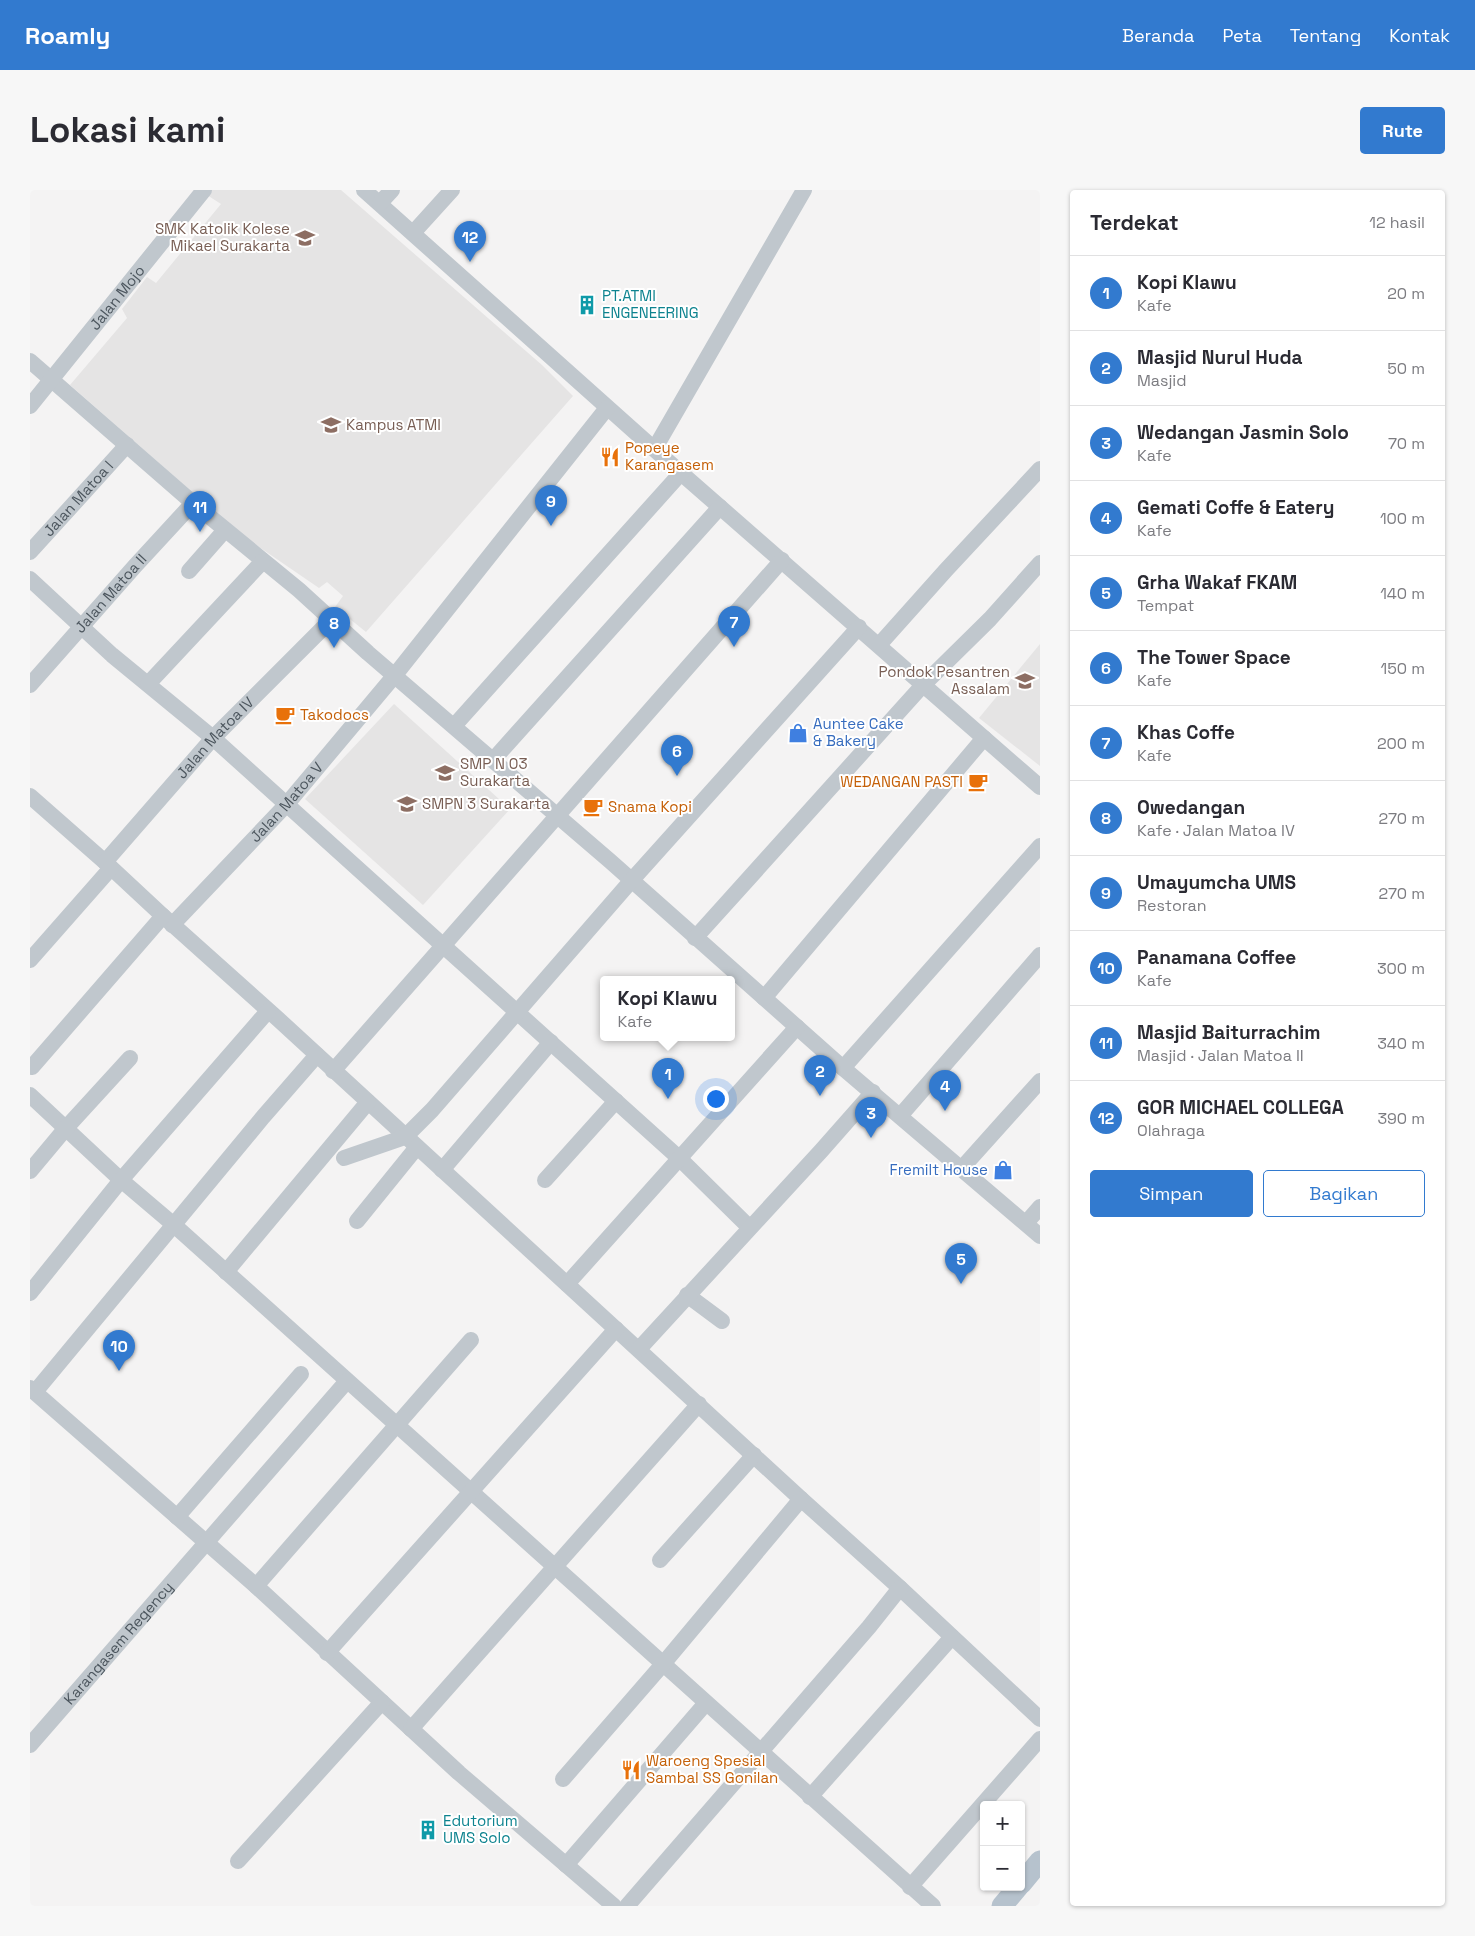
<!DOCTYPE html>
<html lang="id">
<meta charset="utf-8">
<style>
:root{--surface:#fff;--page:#f7f7f7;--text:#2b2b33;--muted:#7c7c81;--line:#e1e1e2;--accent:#327acf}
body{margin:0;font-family:"Space Grotesk",sans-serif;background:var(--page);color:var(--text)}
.controls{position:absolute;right:15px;bottom:15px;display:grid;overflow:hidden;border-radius:5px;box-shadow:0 1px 4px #0004}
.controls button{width:45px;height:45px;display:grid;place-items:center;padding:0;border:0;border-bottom:1px solid var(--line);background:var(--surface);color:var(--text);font:25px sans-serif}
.you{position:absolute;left:685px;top:908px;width:18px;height:18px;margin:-12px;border:4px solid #fff;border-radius:50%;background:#1a73e8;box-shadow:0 0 0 8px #1a73e833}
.badge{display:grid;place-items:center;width:32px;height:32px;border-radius:50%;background:var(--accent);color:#fff;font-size:16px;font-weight:700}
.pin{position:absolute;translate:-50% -41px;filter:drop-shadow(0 1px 2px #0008)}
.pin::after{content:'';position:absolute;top:26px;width:18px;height:15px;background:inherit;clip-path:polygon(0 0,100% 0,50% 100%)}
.popup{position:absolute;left:570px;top:786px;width:135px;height:65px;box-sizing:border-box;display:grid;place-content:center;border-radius:5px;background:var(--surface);filter:drop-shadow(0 1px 4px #0005);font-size:16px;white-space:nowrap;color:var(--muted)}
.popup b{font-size:19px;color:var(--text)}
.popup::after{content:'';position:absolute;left:50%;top:100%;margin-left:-10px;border:10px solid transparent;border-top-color:var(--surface)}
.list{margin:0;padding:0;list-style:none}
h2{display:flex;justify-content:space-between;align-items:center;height:65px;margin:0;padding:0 20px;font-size:21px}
h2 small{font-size:16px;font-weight:400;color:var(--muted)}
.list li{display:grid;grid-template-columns:32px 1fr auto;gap:15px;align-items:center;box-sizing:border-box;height:75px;padding:0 20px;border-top:1px solid var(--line)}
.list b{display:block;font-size:19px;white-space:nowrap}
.list p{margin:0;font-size:16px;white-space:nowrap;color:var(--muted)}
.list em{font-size:16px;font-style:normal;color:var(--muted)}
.actions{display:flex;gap:10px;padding:15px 20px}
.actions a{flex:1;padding:11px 0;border:1px solid var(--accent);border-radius:5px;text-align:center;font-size:18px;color:var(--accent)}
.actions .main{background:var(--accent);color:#fff}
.map{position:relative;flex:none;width:1010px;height:1716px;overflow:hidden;border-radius:5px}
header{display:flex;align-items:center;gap:30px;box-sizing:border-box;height:70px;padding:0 25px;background:var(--accent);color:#fff}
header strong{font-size:24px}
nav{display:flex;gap:28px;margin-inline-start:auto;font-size:18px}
.intro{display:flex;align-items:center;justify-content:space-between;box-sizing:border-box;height:120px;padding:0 30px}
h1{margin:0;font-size:35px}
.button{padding:12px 22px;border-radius:5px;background:var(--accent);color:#fff;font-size:18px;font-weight:700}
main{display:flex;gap:30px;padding:0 30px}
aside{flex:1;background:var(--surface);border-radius:5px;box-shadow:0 1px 4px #0004}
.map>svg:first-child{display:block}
.education{fill:#e5e4e4}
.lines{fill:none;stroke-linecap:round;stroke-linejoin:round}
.minor{stroke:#c0c7cd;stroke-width:16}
.major{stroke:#b6c2cd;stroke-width:21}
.labels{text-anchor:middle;stroke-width:4;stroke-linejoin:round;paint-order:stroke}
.education-label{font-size:15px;fill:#785e54;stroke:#fff;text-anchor:start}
.culture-label{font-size:15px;fill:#0d838f;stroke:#fff;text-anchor:start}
.street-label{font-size:15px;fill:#4c565e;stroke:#fff}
.food-label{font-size:15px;fill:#c56008;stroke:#fff;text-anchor:start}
.shop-label{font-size:15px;fill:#366cbe;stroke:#fff;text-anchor:start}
</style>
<header>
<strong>Roamly</strong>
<nav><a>Beranda</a><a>Peta</a><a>Tentang</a><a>Kontak</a></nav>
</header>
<div class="intro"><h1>Lokasi kami</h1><a class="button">Rute</a></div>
<main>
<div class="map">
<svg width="1010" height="1716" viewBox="0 0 1010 1716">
<rect width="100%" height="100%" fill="#f4f3f3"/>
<g class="education">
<path d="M181,0H311L512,175L543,206L336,442L305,417L313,406L297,392L289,398L210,344L40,195L97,128L92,119L117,87L126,93L191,14L177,5Z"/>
<path d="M1010,454V576L949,528Z"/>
<path d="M364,514L480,619L393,715L275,609Z"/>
</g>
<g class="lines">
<g class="minor">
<path d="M334,0L651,283L1010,597"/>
<path d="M350,13L362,0"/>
<path d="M383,43L422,0"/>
<path d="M0,171L163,313L269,400L338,463L580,671L813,878L1010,1046"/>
<path id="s1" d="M0,216L174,0"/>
<path d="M625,258L774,0"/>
<path id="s2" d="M0,362L97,255"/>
<path d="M159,381L195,340"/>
<path d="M0,389L82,465L183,548L408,751L649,968L719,1037"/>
<path d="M849,455L916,380L1010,279"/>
<path d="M118,494L233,371"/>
<path id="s3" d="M0,495L105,376L163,313"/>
<path d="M424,536L651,283"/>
<path d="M463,570L690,317"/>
<path d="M0,606L75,672L133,726L248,829L771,1309L870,1398L1010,1529"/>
<path id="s4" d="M75,672L183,548L302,429"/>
<path id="s5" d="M142,735L256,615L365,485L577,218"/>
<path d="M665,748L893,495L960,429L1010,373"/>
<path d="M0,770L81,678"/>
<path d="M734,808L954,548"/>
<path d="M2,877L133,726"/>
<path d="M813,878L1010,656"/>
<path d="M303,881L752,370"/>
<path d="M0,905L91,990L144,1035L903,1716"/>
<path d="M870,926L1010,765"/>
<path d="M314,968L375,947L402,920L601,691L829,437"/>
<path d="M932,978L1010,891"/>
<path d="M412,980L521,852"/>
<path d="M0,981L36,938L100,868"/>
<path d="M515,990L586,911"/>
<path d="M327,1031L387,957"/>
<path d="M996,1033L1010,1017"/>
<path d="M196,1082L338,912"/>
<path d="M537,1094L767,837"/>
<path d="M0,1103L91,990L238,821"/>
<path d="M657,1105L692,1131"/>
<path d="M609,1159L791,961L843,902"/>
<path d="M0,1198L226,1396L429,1583L584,1716"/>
<path d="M5,1202L233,927L287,865"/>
<path d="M147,1327L271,1184"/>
<path d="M630,1370L724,1265"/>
<path d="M226,1396L441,1150"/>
<path d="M297,1463L586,1139"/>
<path d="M381,1539L669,1214"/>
<path id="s6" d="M0,1555L317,1191"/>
<path d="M533,1589L633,1474L771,1309"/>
<path d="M780,1607L922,1447"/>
<path d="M208,1671L352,1512"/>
<path d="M536,1675L676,1513"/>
<path d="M880,1697L1010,1549"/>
<path d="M597,1716L839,1437L870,1398"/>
</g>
<g class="major">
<path d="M991,1694L1010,1671"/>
<path d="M972,1716L988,1697"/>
</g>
</g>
<defs>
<symbol id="school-bare" viewBox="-9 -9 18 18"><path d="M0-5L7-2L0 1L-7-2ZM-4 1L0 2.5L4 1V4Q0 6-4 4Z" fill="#8d6e63" stroke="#fff" stroke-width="2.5" paint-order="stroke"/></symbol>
<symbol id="building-bare" viewBox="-9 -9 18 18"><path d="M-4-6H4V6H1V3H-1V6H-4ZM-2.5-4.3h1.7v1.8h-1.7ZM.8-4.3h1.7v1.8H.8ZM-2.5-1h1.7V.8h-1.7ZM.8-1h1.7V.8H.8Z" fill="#0f9aa8" stroke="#fff" stroke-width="2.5" paint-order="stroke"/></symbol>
<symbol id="university-bare" viewBox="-9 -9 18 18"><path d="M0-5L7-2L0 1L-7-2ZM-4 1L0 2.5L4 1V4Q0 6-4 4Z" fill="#8d6e63" stroke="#fff" stroke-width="2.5" paint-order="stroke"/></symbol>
<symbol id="restaurant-bare" viewBox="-9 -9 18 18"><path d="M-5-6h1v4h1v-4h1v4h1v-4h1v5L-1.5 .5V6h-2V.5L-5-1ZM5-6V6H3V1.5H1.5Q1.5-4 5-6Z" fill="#e8710a" stroke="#fff" stroke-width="2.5" paint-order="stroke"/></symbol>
<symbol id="cafe-bare" viewBox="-9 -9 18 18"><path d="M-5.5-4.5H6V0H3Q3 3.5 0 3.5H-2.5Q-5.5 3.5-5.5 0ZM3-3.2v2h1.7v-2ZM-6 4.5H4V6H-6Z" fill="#e8710a" stroke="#fff" stroke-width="2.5" paint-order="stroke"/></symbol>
<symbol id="shop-bare" viewBox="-9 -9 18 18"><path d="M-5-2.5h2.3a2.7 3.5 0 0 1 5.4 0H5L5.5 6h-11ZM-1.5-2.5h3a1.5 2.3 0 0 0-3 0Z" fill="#3f7fe0" stroke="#fff" stroke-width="2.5" paint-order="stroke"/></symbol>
</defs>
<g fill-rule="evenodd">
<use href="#school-bare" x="261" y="34" width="28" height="28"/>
<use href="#building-bare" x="543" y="101" width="28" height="28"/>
<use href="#university-bare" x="287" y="221" width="28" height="28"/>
<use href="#restaurant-bare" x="566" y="253" width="28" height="28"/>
<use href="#school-bare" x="981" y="477" width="28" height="28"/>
<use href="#cafe-bare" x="241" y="511" width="28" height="28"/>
<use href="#shop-bare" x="754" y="529" width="28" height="28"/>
<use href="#school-bare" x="401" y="569" width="28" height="28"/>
<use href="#cafe-bare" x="934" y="578" width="28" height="28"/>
<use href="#school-bare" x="363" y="600" width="28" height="28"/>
<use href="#cafe-bare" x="549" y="603" width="28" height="28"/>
<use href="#shop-bare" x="959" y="966" width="28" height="28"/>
<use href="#restaurant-bare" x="587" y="1566" width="28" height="28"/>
<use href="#building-bare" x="384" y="1626" width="28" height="28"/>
</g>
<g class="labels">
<g class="education-label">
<text x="260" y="44" text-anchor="end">SMK Katolik Kolese<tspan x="260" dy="17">Mikael Surakarta</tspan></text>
<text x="316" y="240">Kampus ATMI</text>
<text x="980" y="487" text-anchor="end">Pondok Pesantren<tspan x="980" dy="17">Assalam</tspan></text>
<text x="430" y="579">SMP N 03<tspan x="430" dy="17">Surakarta</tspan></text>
<text x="392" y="619">SMPN 3 Surakarta</text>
</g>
<g class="culture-label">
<text x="572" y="111">PT.ATMI<tspan x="572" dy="17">ENGENEERING</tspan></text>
<text x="413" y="1636">Edutorium<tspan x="413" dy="17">UMS Solo</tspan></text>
</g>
<g class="street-label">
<text dy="5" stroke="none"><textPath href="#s1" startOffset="139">Jalan Mojo</textPath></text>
<text dy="5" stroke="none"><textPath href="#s2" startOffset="72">Jalan Matoa I</textPath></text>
<text dy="5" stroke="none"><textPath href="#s3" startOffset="122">Jalan Matoa II</textPath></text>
<text dy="5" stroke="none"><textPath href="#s4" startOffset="166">Jalan Matoa IV</textPath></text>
<text dy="5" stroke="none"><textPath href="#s5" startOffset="168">Jalan Matoa V</textPath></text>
<text dy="5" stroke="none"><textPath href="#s6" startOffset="135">Karangasem Regency</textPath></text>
</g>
<g class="food-label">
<text x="595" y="263">Popeye<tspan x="595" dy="17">Karangasem</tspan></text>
<text x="270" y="530">Takodocs</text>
<text x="933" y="597" text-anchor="end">WEDANGAN PASTI</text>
<text x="578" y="622">Snama Kopi</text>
<text x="616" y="1576">Waroeng Spesial<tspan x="616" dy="17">Sambal SS Gonilan</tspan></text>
</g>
<g class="shop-label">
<text x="783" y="539">Auntee Cake<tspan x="783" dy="17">&amp; Bakery</tspan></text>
<text x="958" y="985" text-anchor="end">Fremilt House</text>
</g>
</g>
</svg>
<div class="controls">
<button>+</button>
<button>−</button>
</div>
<div class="you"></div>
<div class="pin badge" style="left:638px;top:909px">1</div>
<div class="popup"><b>Kopi Klawu</b>Kafe</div>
<div class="pin badge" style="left:790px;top:906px">2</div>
<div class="pin badge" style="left:841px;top:948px">3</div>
<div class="pin badge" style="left:915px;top:921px">4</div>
<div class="pin badge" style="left:931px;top:1094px">5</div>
<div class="pin badge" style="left:647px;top:586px">6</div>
<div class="pin badge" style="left:704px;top:457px">7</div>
<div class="pin badge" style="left:304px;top:458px">8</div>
<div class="pin badge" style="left:521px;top:336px">9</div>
<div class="pin badge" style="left:89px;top:1181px">10</div>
<div class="pin badge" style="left:170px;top:342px">11</div>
<div class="pin badge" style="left:440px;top:72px">12</div>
</div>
<aside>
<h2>Terdekat<small>12 hasil</small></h2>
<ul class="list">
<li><span class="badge">1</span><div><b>Kopi Klawu</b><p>Kafe</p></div><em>20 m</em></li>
<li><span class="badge">2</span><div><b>Masjid Nurul Huda</b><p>Masjid</p></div><em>50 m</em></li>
<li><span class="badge">3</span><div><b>Wedangan Jasmin Solo</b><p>Kafe</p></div><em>70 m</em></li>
<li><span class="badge">4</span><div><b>Gemati Coffe &amp; Eatery</b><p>Kafe</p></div><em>100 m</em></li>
<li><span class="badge">5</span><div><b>Grha Wakaf FKAM</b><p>Tempat</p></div><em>140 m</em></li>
<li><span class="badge">6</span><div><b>The Tower Space</b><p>Kafe</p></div><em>150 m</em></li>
<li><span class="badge">7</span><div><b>Khas Coffe</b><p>Kafe</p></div><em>200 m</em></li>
<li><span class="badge">8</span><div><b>Owedangan</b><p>Kafe · Jalan Matoa IV</p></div><em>270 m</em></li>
<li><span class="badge">9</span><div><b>Umayumcha UMS</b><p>Restoran</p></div><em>270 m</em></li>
<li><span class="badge">10</span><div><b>Panamana Coffee</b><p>Kafe</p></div><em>300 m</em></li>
<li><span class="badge">11</span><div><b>Masjid Baiturrachim</b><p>Masjid · Jalan Matoa II</p></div><em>340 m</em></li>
<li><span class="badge">12</span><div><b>GOR MICHAEL COLLEGA</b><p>Olahraga</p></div><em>390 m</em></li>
</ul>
<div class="actions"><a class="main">Simpan</a><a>Bagikan</a></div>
</aside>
</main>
